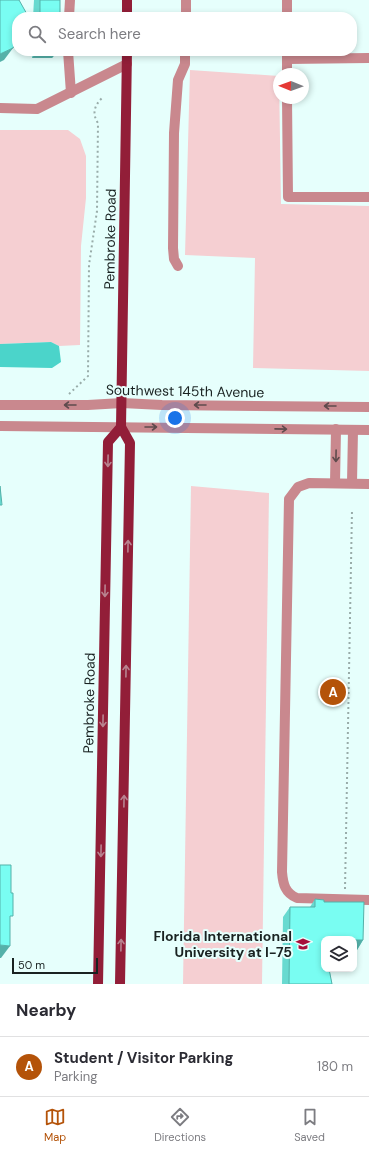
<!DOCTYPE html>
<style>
:root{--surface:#fff;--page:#f7f7f7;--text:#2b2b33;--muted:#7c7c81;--line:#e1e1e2;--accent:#b45309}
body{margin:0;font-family:"DM Sans",sans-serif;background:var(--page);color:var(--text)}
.controls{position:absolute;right:12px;bottom:12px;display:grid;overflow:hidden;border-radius:8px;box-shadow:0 2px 6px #0003}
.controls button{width:36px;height:36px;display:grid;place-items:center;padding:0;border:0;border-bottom:1px solid var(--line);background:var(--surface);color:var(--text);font:20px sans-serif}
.compass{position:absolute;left:273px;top:68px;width:36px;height:36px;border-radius:50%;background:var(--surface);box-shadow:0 2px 6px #0003;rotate:271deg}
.scale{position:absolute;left:12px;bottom:10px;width:86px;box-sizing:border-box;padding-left:4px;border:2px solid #192221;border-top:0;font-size:11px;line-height:14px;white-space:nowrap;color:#192221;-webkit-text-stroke:3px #e6fffc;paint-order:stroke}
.you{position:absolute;left:175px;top:418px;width:14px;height:14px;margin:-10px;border:3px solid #fff;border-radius:50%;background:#1a73e8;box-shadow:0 0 0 6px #1a73e833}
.badge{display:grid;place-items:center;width:26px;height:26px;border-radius:50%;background:var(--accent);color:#fff;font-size:13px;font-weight:700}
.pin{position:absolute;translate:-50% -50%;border:2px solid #fff;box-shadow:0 1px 4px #0006}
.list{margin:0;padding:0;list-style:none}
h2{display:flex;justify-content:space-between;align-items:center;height:52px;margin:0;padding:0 16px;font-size:17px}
h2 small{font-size:13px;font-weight:400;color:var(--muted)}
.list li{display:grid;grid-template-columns:26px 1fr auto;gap:12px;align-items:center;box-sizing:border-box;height:60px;padding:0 16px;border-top:1px solid var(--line)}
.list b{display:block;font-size:15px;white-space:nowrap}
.list p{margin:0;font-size:13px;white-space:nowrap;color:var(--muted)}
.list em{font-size:13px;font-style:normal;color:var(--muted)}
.icon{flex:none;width:22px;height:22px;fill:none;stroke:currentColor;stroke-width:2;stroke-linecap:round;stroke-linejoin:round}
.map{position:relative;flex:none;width:369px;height:984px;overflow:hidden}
.search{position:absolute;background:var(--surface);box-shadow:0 2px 6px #0003;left:12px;right:12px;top:12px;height:44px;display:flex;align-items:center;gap:10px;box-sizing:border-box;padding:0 14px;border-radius:16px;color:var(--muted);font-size:15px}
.sheet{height:112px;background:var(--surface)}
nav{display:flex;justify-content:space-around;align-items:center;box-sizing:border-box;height:56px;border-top:1px solid var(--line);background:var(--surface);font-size:11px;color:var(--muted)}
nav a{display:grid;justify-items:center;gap:2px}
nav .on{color:var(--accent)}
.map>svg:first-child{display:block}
.green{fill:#f5cfd2}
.water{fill:#4bd4ca}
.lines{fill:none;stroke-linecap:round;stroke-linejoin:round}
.path{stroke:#99aca9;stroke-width:2;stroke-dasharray:2 3;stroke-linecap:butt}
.minor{stroke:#c9888e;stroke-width:10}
.major{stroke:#921e38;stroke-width:10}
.wall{fill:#68dad0}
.shaded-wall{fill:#55b1a9}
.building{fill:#79fdf2;stroke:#55b1a9}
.oneway{stroke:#5f4b4d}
.oneway2{stroke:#b88390}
.labels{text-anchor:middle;stroke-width:4;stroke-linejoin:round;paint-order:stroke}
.street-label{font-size:14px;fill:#192221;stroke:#e6fffc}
.poi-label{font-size:14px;font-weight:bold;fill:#192221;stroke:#e6fffc;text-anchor:end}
</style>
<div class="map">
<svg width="369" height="984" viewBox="0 0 369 984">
<rect width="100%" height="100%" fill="#e6fffc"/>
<g class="green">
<path d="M190,70L279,76L281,204L369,206V371L253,368L255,258L185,255Z"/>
<path d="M0,130H68L80,139L86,156V198L81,246L80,345L59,346L51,342L0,344Z"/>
<path d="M191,486L269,493L262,984H183Z"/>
</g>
<path class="water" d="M51,342L59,346L61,362L52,368L0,367V344Z"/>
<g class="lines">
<g class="path">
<path d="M69,394L88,376L89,265L97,211L98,123C92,114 94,106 102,98"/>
<path d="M345,889L352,510"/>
</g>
<g class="minor">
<path d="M287,0V17"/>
<path d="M69,17L70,0"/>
<path d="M186,17V0"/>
<path d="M68,51L71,93"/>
<path d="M287,51V74"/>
<path d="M287,59L369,58"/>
<path d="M287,98L288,197H369"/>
<path d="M0,108L37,109L127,64"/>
<path d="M178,266L174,259L173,248L174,133L178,80L185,64V51"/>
<path d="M0,405H88L122,403L162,405L369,407"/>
<path d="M0,426L369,430"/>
<path d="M335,483L336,429"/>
<path d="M352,483L353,430"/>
<path d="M369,484L309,483L298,487L289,499L282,872C283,884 285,893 297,898L369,900"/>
</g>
<g class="major">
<path d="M127,17V0"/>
<path d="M98,984L108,442L121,427"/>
<path d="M120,984L130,443L121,427L127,51"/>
</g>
</g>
<g class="wall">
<path d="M34,0H60V17H33Z"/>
<path d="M33,51H58L52,58H32Z"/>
<path d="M315,899L324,902L363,940L357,950L324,939L332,984H282L283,917L290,907H310Z"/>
</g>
<g class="shaded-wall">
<path d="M13,48L4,60L0,62V54Z"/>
<path d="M38,51H58L52,58H32Z"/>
<path d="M354,940H363L357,950H354Z"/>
<path d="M0,945L10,946L1,958H0Z"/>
</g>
<g class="building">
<path d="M0,0H19L28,16V17H17V41L13,48L0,54Z"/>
<rect x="40" y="0" width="20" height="17"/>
<path d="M0,486L2,505H0Z"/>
<path d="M0,865H11V893H13V916H10V946L0,945Z"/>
<path d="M315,899L324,900V902H364L363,940H354V939H324V969H329L332,984H289L290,907H315Z"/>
</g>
<defs><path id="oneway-shaft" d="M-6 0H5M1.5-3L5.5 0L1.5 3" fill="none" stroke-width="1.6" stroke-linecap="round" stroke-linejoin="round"/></defs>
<g class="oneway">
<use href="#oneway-shaft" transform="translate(70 405) rotate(180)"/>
<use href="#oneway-shaft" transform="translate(200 405) rotate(-180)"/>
<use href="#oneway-shaft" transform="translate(330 406) rotate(-180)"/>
<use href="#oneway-shaft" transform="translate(151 427)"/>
<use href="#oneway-shaft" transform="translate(281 429) rotate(1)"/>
<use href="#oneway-shaft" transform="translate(336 456) rotate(91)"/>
</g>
<g class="oneway2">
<use href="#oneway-shaft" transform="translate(108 461) rotate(91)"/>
<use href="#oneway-shaft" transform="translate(128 546) rotate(-89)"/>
<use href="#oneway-shaft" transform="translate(105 591) rotate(91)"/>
<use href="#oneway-shaft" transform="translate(126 671) rotate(-89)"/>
<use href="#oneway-shaft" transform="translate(103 721) rotate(91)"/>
<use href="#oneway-shaft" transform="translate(124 801) rotate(-89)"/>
<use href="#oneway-shaft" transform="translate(101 851) rotate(91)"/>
<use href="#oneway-shaft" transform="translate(121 945) rotate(-89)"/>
</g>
<defs>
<symbol id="university-bare" viewBox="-9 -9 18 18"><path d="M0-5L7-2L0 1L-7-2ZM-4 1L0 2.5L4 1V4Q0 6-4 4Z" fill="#a70e3b" stroke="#e6fffc" stroke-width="2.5" paint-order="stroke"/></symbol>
</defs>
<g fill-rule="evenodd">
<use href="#university-bare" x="293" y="934" width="20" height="20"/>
</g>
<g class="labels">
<g class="street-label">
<text transform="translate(110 239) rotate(-89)" y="5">Pembroke Road</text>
<text transform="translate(185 391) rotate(1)" y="5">Southwest 145th Avenue</text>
<text transform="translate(89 703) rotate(-89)" y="5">Pembroke Road</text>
</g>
<g class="poi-label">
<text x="292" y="941">Florida International<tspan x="292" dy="16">University at I-75</tspan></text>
</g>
</g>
</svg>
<div class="controls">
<button><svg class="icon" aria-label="layers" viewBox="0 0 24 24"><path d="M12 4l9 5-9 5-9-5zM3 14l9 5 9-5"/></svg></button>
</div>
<svg class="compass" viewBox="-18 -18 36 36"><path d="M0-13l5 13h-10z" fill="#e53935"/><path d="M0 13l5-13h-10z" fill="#7c7c81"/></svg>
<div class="scale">50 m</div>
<div class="you"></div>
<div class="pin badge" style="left:333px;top:692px">A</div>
<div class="search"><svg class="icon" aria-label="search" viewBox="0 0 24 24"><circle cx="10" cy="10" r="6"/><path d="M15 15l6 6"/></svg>Search here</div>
</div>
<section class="sheet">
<h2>Nearby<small></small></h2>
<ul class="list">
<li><span class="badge">A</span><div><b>Student / Visitor Parking</b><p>Parking</p></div><em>180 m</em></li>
</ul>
</section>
<nav>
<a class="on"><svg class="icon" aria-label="map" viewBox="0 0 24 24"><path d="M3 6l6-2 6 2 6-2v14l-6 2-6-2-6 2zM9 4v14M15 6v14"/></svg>Map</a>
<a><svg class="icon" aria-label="directions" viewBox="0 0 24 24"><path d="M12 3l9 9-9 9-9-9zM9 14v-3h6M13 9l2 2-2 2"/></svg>Directions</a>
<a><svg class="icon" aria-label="saved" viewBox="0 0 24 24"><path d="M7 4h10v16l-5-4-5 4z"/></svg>Saved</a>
</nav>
